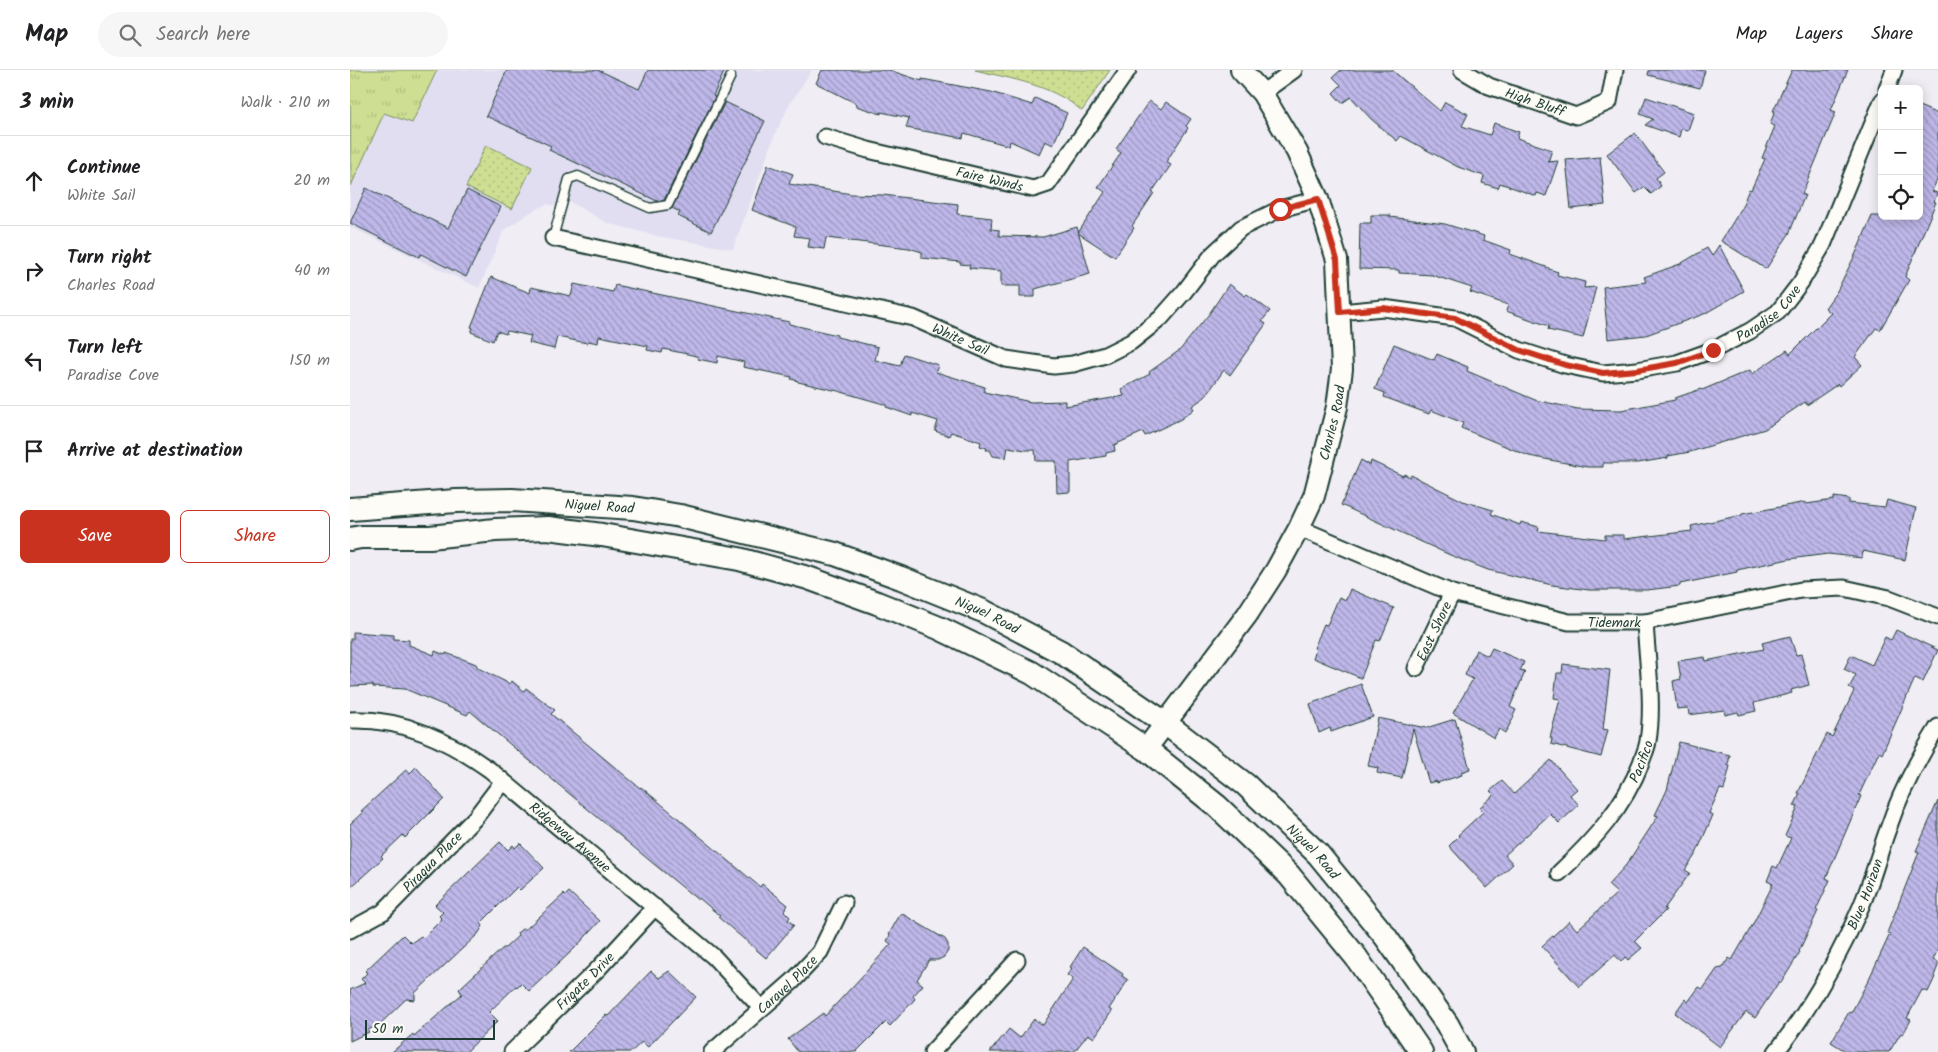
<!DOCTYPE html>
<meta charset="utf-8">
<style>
:root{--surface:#fff;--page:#f6f6f6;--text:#202124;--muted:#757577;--line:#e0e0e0;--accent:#c8321e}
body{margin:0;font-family:Kalam,sans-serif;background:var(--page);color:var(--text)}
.controls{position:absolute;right:15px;top:15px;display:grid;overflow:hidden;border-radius:8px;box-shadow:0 2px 12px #0003}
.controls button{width:45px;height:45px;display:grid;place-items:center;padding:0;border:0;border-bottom:1px solid var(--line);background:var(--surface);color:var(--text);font:25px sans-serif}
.scale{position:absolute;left:15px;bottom:12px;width:130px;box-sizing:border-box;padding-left:5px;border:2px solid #1f3d34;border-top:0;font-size:14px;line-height:18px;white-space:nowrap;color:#1f3d34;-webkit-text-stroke:4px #fdfcf7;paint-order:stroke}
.stop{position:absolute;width:15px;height:15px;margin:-11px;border:4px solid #c8321e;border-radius:50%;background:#fff}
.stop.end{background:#c8321e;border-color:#fff;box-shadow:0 1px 5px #0008}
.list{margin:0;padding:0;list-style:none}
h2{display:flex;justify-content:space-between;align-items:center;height:65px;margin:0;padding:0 20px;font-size:21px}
h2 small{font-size:16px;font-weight:400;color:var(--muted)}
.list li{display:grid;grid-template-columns:32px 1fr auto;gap:15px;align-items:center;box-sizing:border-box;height:90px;padding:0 20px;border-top:1px solid var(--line)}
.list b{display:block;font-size:19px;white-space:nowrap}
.list p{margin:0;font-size:16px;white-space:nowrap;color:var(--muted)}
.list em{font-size:16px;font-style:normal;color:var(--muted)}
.actions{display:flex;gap:10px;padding:15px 20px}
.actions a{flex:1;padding:11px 0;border:1px solid var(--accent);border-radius:8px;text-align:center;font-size:18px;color:var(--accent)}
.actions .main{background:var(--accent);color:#fff}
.icon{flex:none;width:28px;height:28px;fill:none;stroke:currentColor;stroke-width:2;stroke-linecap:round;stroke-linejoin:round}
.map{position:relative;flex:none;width:1588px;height:982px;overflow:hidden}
header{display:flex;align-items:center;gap:30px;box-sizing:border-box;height:70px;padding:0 25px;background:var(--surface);border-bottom:1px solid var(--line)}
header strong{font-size:24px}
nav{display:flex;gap:28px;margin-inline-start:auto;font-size:18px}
.search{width:350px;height:45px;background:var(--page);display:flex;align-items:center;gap:12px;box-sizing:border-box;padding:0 18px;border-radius:28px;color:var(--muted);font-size:19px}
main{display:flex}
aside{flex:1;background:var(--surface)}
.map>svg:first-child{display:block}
.built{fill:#e1def1}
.grass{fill:url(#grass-tufts);stroke:#768e63}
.park{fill:url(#park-dots);stroke:#768e63}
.building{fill:url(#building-back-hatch);stroke:#1f3d34}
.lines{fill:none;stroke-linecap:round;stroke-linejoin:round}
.service-casing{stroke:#1f3d34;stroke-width:11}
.minor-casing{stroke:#1f3d34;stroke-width:19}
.tertiary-casing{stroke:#1f3d34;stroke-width:24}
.secondary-casing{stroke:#1f3d34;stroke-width:26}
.service{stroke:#fdfcf7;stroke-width:8}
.minor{stroke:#fdfcf7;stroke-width:15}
.tertiary{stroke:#fdfcf7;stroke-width:20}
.secondary{stroke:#fdfcf7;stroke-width:22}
.route{stroke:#c8321e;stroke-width:6}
.labels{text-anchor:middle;stroke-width:4;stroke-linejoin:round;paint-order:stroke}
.street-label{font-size:14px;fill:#1f3d34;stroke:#fdfcf7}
</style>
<header>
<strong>Map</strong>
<div class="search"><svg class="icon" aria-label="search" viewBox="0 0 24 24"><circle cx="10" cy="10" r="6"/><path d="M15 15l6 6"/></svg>Search here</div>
<nav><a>Map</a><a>Layers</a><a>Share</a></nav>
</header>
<main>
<aside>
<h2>3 min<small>Walk · 210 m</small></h2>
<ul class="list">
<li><svg class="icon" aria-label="ahead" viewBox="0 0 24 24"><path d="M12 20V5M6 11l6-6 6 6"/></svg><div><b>Continue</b><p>White Sail</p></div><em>20 m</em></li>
<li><svg class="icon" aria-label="right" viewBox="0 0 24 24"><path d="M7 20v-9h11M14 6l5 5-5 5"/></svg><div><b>Turn right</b><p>Charles Road</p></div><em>40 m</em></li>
<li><svg class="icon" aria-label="left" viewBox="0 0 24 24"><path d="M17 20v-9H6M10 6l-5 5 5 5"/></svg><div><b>Turn left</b><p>Paradise Cove</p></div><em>150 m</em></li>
<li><svg class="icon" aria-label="arrive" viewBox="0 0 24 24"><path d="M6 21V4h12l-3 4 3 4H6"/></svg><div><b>Arrive at destination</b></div></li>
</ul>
<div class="actions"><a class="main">Save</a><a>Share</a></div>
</aside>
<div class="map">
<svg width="1588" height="982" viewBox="0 0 1588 982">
<defs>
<pattern id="grass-tufts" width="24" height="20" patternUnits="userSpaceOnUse" patternTransform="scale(1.25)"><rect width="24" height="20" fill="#cede92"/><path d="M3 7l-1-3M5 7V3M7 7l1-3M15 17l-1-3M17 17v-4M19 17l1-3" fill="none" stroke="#b0bf7e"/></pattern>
<pattern id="park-dots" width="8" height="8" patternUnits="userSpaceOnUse" patternTransform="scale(1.25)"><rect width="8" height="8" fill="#cede92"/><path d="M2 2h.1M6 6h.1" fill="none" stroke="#b0bf7e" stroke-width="1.8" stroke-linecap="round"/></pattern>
<pattern id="building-back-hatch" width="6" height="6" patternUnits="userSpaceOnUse" patternTransform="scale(1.25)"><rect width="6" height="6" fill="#beb7e9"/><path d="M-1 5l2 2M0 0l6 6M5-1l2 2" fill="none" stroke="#9a96be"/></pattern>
</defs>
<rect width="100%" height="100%" fill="#f0eef4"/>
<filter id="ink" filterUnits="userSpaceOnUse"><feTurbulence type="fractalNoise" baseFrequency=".02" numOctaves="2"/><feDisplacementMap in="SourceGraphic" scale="10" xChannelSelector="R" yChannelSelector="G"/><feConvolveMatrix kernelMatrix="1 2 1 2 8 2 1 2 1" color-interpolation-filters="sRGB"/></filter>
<g filter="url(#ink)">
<path class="built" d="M0,0H462L441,32L426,62L383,179L311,167L257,153L218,131L217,139L197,134L181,142L154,160L129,218L0,157Z"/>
<path class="grass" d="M0,0H87L62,53L34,43L1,116Z"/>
<g class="park">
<path d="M625,0H760L732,41C702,15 662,9 625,0Z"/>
<path d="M136,75L182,97L162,139L116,117Z"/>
</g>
<g class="building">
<path d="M157,0H248L289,19L298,0H375L363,26L365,27L314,130L307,131L199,80L201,76L136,46Z"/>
<path d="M472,0H539L572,11V9L641,22L682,35L685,28L717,43L703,75L695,71L689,84L660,71L659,76L614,63L613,68L556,58L559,48L531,42V44L506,36L507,34L466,13Z"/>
<path d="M991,0H1042L1090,41L1095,32L1118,44L1112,56L1140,65L1144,53L1169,62L1167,68L1202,80L1198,92L1208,91L1196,126L1187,123L1186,126L1150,113L1148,118L1132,113L1134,106L1108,97L1051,66L1047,71L1021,49L1001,27L992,33L983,23L991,15L983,7Z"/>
<path d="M1299,0H1355L1350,18L1298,5Z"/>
<path d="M1442,0H1498L1481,40L1486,42L1452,124L1455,125L1439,164L1416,199L1371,171L1391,139L1399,119L1401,120L1415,89L1412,88L1425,56L1420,54L1425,41H1423Z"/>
<path d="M1296,27L1344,43L1338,60L1331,59L1329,67L1295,55L1303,49L1290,44Z"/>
<path d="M799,31L811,39L816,32L841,49L836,56L838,58L816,92L821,95L802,122L804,123L782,156L784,158L765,187L728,163L755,122L748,117L771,83L766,79Z"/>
<path d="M375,32L415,51L361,162L328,146L330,142L322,138Z"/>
<path d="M1569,36L1588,44V108L1582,121L1587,123L1584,132H1586L1555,207L1559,210L1530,260L1526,258L1505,287L1512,295L1489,316L1488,314L1457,335L1455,332L1415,359L1340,382L1318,386V388L1288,393H1253V397H1237L1179,386L1111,358L1113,353L1081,340L1079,344L1034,327L1035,323L1025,319L1044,274L1084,290L1087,284L1118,297L1117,301L1185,330L1228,339L1271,340L1325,330V328L1351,319L1352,320L1400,300L1402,304L1437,280L1440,284L1481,243L1475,238L1487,221L1506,183L1522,146H1569Z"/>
<path d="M1285,63L1314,102L1306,108L1311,116L1301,124L1294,117L1286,123L1257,84Z"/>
<path d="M1250,87L1255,135L1221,139L1216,90Z"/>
<path d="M418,95L443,104L439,114L502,124L533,125L608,134L607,144L642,148L641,159L649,160V166L693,167L727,157L740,204L685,219V227H670V216H651V201L619,198L620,195L610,194V192L572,188V182L559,178L476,168L474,179L458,177L460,168L444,166L446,157L402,140Z"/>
<path d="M16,118L98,158L117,120L151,137L116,207L71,184L69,187L0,153Z"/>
<path d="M1021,145H1040V147L1095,154L1134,166L1133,170L1161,180L1160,184L1199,198V199L1208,202L1207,205L1235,212L1234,218L1246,217L1233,268L1198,260L1199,256L1156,241L1158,235L1120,222L1122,218L1082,205L1049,203V200L1009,199L1010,153H1021Z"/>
<path d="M1369,175L1394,221L1354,244L1296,265L1258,269L1253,217L1296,212L1294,207L1330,194L1357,178L1362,186Z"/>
<path d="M141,207L180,223L181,217L221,226L224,214L263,222L265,215L439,252V254L487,265V267L528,277L525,290L550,296L554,284L588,295L586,302L635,317L634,322L681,332L715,331V336L774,326L771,319L800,304L799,302L830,280L859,244L879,214L895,226L897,224L920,241L912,251L916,254L880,305L874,300L855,327L842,336L844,339L831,349L795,366L793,362L764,375L765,381L756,383V386L720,392V422L707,423L706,391H686L685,380H675L658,377L656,388L643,386L640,380H636L637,378L630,376L631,372L601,362L599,366L585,361L588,351L562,343V346L536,337L537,335L488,321L448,312V311L441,309L442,307L393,297L394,292L368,286L367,293L348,289L349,287L342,285L313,279L312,283L297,280L298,276L249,266L248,273L238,271L237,273L207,267L204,279L179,273L181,266L157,261L156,264L147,261L143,271L121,262L123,258L121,257Z"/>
<path d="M1011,390L1020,395L1021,391L1053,406L1054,404L1060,407L1061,405L1113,431L1143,440L1141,444L1170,455L1171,452L1189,457L1188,461L1255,469V465H1274V469L1342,461L1341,456L1392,445V444L1456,432V434L1484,430V427L1499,429V433L1535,437L1537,430L1566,438L1555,490L1513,481L1512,488L1478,484L1439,489L1387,500V502L1330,514V516L1297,520H1239L1202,515L1138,500L1100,485L991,435Z"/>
<path d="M1000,519L1044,538L1030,571L1026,570L1011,608L963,588L966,579L964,578L974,554L977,555L989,527L996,530Z"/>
<path d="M1546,560L1588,580L1573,612L1565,608L1532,684L1529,682L1509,725L1511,726L1476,808L1480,810L1466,840L1468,841L1449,881L1450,882L1431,913L1429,912L1405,948L1396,942L1370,977L1325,943L1335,929L1338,932L1349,917L1353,919L1367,899L1372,898L1379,888L1382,890L1403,854L1423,814L1417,811L1423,796L1427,798L1441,768L1435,766L1448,737L1444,736L1450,724L1448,723L1477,664L1482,667L1504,621L1499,618L1506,605L1494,599L1501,585L1522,595L1535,567L1541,570Z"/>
<path d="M3,562L44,565V569L59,570V575L84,585L85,581L95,585L96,583L121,592L126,594L128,598L160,614L162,611L174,621L176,618L205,640L201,644L279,709L290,718L291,717L410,817L412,814L438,835L434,841L440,847L438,850L444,855L416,888L368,847L370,846L349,828L348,830L299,790L120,641L117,645L55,619L23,617V615L0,616V569H3Z"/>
<path d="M1440,566L1446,585L1451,584L1459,615L1441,620L1442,623L1404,633L1406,641L1389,645L1388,642L1375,645L1374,640L1339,645L1338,638L1327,639L1323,611L1331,609L1328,591L1355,587L1356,591L1414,579L1412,573Z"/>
<path d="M1142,578L1174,592L1170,601L1175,602L1160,637L1166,640L1163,646L1164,647L1155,663L1149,659L1144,668L1103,643L1123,609L1115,605L1126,580L1138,586Z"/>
<path d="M1213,594L1260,600L1253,659L1258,660L1251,687L1201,674L1202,668H1200L1210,629L1204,628L1207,603H1212Z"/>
<path d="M1011,614L1023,647L981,662L980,658L969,663L960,634Z"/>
<path d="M1028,648L1076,658L1105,649L1120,699L1111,702L1112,705L1087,713L1086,711L1079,713L1063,659L1052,708L1027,703L1028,698L1018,696Z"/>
<path d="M1329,672L1380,685L1378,695L1380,696L1374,720L1370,719L1359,743L1363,745L1346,784L1335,800L1340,803L1314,839L1316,840L1285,871L1292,878L1278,890L1275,887L1271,892L1265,885L1229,917L1192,876L1219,851L1227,860L1267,823L1258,815L1276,795L1308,746L1305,745L1317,720Z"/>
<path d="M1201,690L1227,719L1220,725L1229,735L1209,753L1200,744L1155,785L1163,794L1137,818L1099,776L1109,766L1108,765L1133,742L1129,738L1144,725L1140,721L1152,711L1164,724Z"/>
<path d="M66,697L94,729L55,768L53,765L31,786L33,788L0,818V754L13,742L11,741L57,699L60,703Z"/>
<path d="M1588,731V879L1583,890L1588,892V896L1584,906L1585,907L1578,922L1572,920L1557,948L1561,950L1553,964L1551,963L1539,982H1497L1481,972L1499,942L1501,943L1518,911L1540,864L1537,863L1569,782L1566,781Z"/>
<path d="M150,772L158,780L163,775L165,778L170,773L194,798L170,820L167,817L131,853L133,856L128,864L65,923V930L56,929L30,954L18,960L19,962L0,971V920L15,913L11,909L17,903L15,901L53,865L61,873L71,866L73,868L92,849L89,846L93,842L85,835Z"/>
<path d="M219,822L250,851L224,879L179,921L171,913L167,917L166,916L139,942L148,951L116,982H42L63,964L64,966L112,924L109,919L153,878H155L168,866L167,863L172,859H176L214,824L215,826Z"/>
<path d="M551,843L595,869L598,874V881L594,887L588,890H579L567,910L573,915L563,926L565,929L540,956L536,952L506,982H448L438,969L473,943L475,946L515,903L541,874L537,871L540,865L539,864Z"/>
<path d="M733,877L773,904L772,906L778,910L759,939L762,941L744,968L738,964L724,982H640L659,959L670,968L684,949L693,955L723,909L717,905L722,898L720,897Z"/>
<path d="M301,901L309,908L319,901L346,927L298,977L292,972L281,982H219L256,945L258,946Z"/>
</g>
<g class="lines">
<defs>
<path id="service" d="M203,168L219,109L228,106L300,138L318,135L381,6"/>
<g id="minor">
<path id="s1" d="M1112,0L1139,16L1226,46L1259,32L1265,0"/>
<path d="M1537,19L1544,0"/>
<path d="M912,23L944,0"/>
<path id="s2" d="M475,67L518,80L683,119L698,114L778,0"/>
<path id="s3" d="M203,168L563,248L656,289L704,296L723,294L755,285L781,272L811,248L834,222L863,184L891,158L930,139L968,129"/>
<path id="s4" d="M990,242L1033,238L1105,248L1169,280L1215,295L1253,303L1287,300L1327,293L1363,280L1400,261L1428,242L1451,212L1473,175L1532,31"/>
<path id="s5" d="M949,458L1102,523L1219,552H1295L1451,520L1494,518L1539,528L1588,547"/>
<path id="s6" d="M1066,598L1102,523"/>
<path id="s7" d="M0,650C52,648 98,670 140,700L364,887L411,938"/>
<path id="s8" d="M1209,803C1243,771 1274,737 1291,693C1293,686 1297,679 1298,671C1304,634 1297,590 1295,552"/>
<path id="s9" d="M0,860L33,842L125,748L153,711"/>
<path id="s10" d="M162,982L248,899L305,837"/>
<path id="s11" d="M362,982L443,911L470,882L494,833"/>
<path d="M582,982L667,890"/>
<path id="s12" d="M1426,982C1460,939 1487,891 1509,841C1521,815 1528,786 1538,759C1550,723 1568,689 1588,657"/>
</g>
<g id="tertiary">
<path id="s13" d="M796,679L897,545L926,500L949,458L964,426L987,337L992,299L987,190L968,129L947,82L912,23L891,0"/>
</g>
<g id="secondary">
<path id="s14" d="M0,439L106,431L162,430L283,438L330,446L485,484L551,508L633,541L711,582L815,653L896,715L968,784L1035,866L1097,954L1112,982"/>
<path d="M0,469L11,467H80L145,460L198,458L252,465L389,489L458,508L527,533L589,558L682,603L796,679L867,736L939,805L1006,887L1071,982"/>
</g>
</defs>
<use href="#service" class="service-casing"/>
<use href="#minor" class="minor-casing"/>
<use href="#tertiary" class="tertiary-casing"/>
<use href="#secondary" class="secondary-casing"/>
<use href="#service" class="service"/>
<use href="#minor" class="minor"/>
<use href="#tertiary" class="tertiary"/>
<use href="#secondary" class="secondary"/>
</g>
</g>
<g class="lines" filter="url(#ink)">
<path class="route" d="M930,139L968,129L987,190L990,242L1033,238L1105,248L1169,280L1215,295L1253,303L1287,300L1327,293L1363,280"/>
</g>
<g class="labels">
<g class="street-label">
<text dy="5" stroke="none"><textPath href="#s1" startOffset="80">High Bluff</textPath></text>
<text dy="5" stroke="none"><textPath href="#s2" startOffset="170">Faire Winds</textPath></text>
<text dy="5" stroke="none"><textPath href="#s4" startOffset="455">Paradise Cove</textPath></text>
<text dy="5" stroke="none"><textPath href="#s3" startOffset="421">White Sail</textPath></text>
<text dy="5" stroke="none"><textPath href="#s13" startOffset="380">Charles Road</textPath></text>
<text dy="5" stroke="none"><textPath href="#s14" startOffset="250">Niguel Road</textPath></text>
<text dy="5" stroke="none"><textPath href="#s14" startOffset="655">Niguel Road</textPath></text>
<text dy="5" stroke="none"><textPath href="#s5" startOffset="332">Tidemark</textPath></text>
<text dy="5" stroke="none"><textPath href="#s6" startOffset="41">East Shore</textPath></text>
<text dy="5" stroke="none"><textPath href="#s8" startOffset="140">Pacifico</textPath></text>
<text dy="5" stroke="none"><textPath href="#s7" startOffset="256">Ridgeway Avenue</textPath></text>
<text dy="5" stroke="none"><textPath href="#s14" startOffset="1060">Niguel Road</textPath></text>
<text dy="5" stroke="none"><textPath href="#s9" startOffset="108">Piragua Place</textPath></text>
<text dy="5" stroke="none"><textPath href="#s12" startOffset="182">Blue Horizon</textPath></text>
<text dy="5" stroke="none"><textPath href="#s10" startOffset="102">Frigate Drive</textPath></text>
<text dy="5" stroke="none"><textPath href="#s11" startOffset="101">Caravel Place</textPath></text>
</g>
</g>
</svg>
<div class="controls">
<button>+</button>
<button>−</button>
<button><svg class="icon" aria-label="locate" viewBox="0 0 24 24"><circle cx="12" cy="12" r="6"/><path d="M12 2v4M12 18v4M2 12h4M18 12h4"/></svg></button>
</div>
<div class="scale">50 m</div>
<div class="stop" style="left:930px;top:139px"></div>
<div class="stop end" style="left:1363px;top:280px"></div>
</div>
</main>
